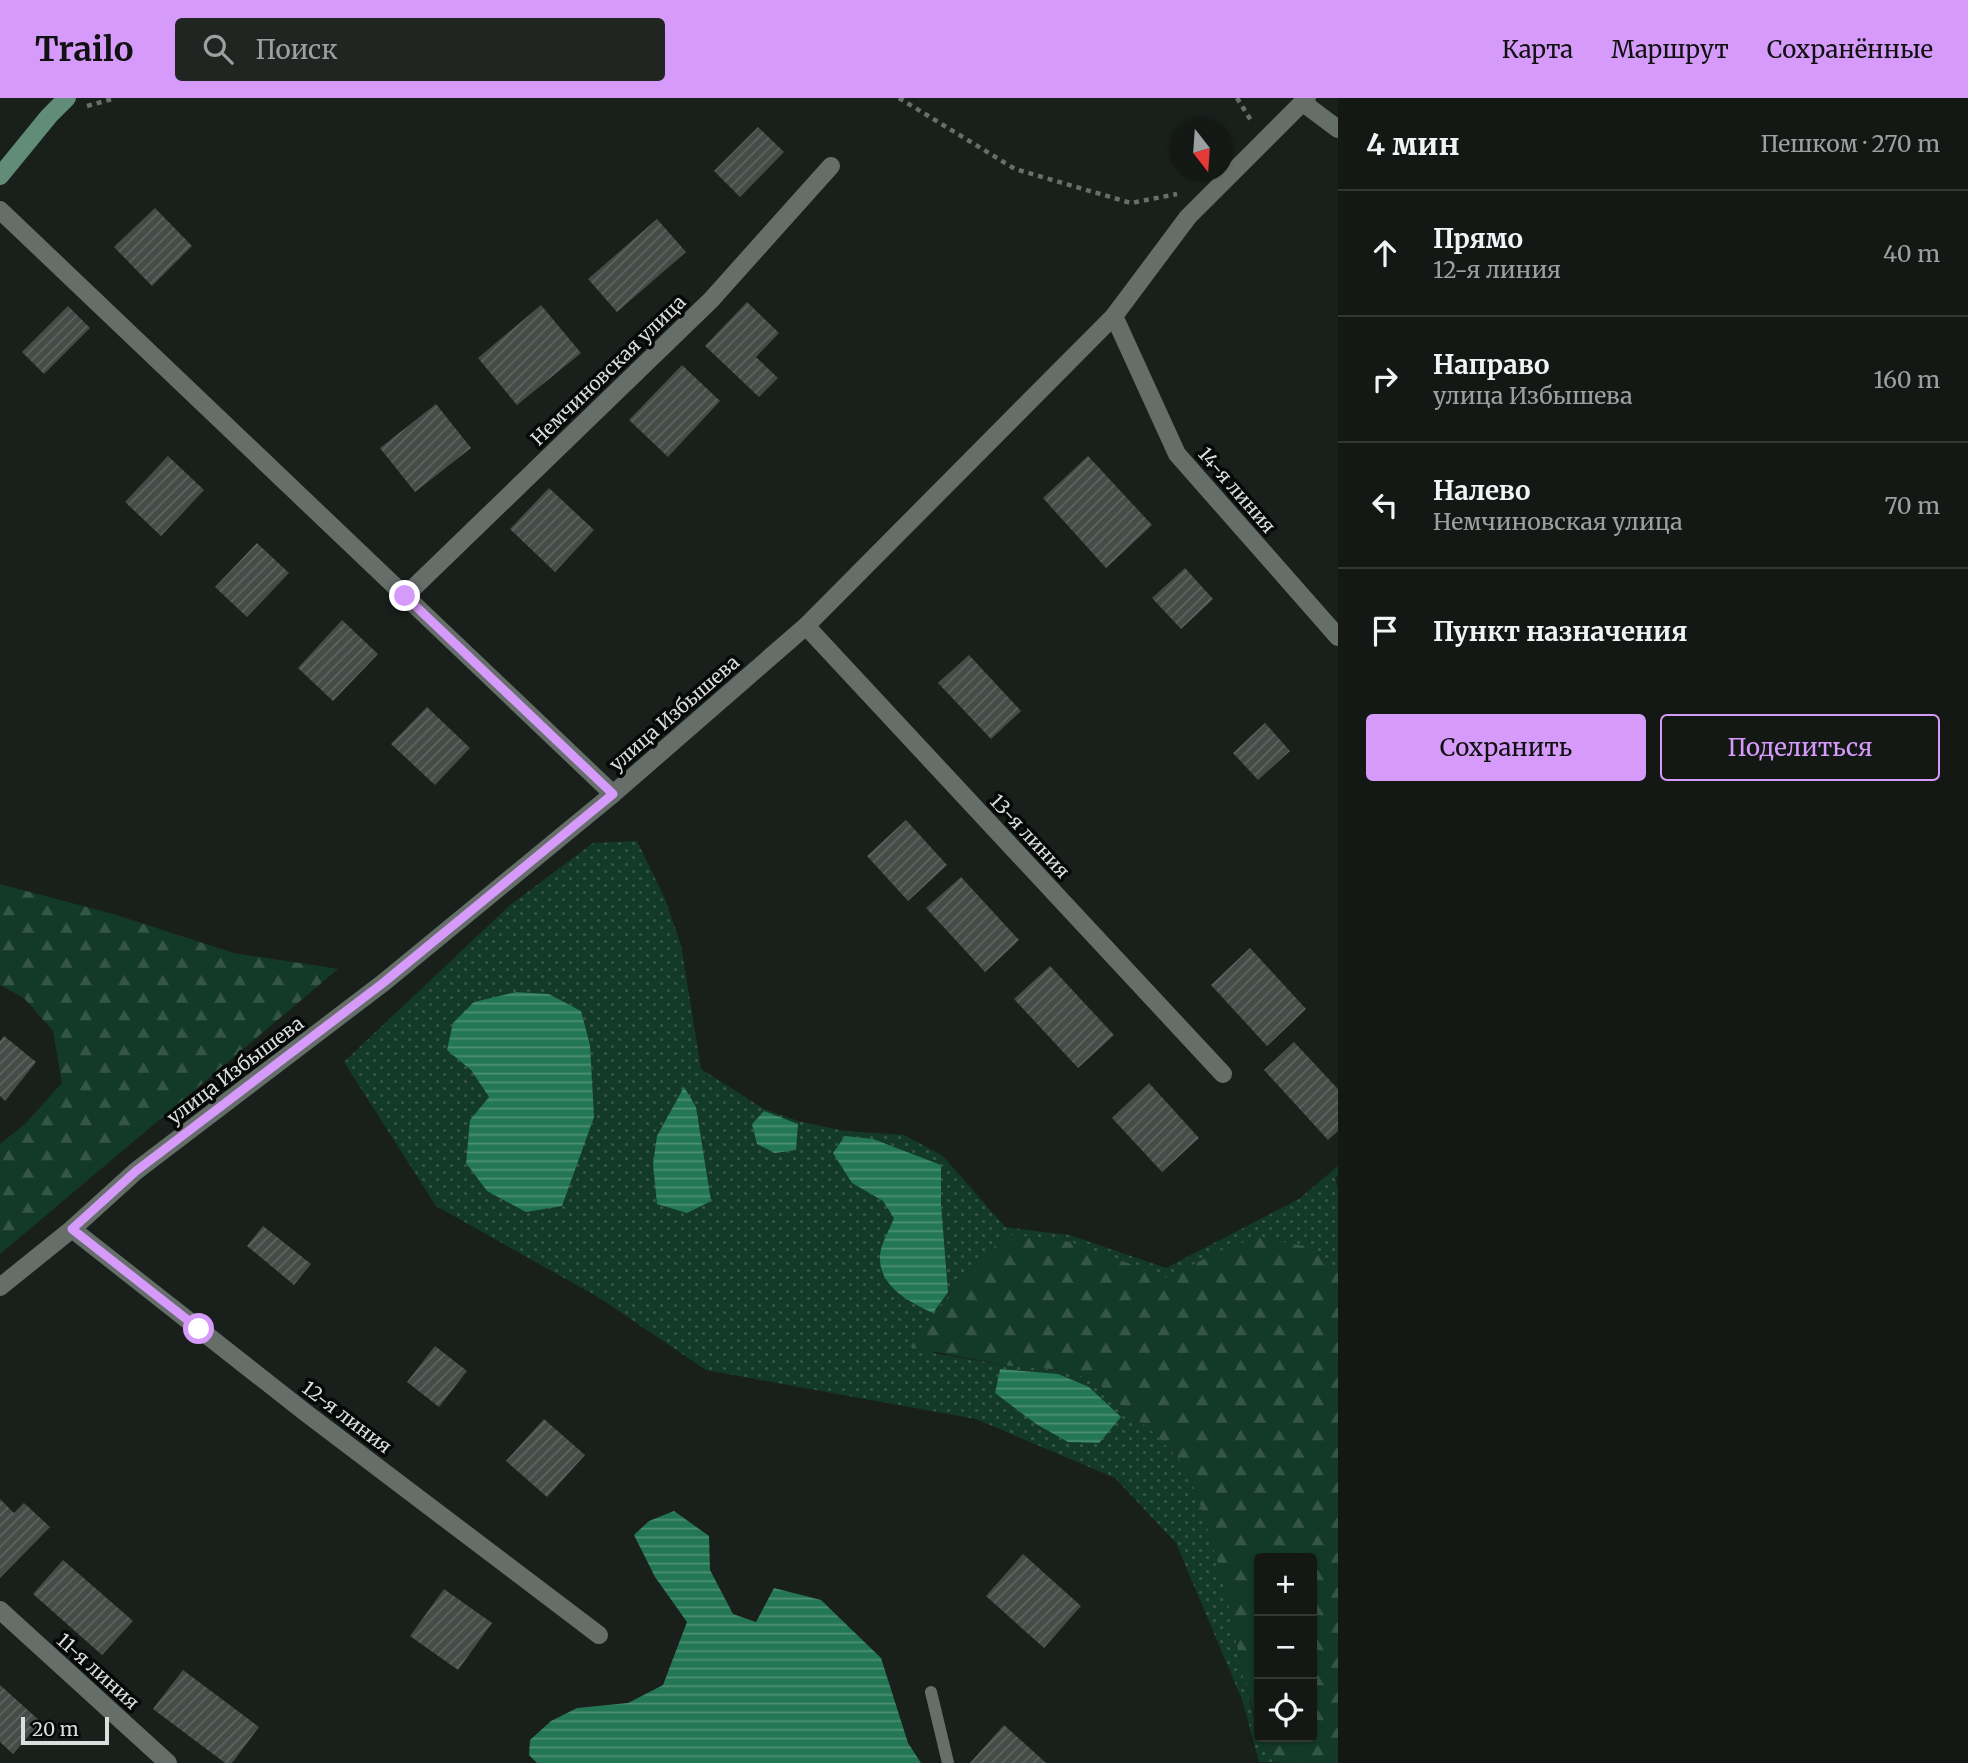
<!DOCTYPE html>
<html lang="ru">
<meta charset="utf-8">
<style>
:root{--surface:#131815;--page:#202522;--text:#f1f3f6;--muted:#9da0a0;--line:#323734;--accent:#d69bfa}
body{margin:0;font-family:Merriweather,serif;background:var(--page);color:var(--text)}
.controls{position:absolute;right:21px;bottom:21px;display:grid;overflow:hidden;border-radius:7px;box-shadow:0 2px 5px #0004}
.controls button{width:63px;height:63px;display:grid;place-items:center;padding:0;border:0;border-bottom:2px solid var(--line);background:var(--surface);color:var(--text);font:35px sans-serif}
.compass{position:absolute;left:1170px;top:21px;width:63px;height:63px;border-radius:50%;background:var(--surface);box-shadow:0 2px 5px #0004;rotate:163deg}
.scale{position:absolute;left:21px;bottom:18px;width:88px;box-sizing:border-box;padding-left:7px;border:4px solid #dadedc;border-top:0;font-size:19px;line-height:24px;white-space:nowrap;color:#dadedc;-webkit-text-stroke:5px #060907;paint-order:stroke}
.stop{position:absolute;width:21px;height:21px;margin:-16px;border:5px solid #d69bfa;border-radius:50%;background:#fff}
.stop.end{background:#d69bfa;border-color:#fff;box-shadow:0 2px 7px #0008}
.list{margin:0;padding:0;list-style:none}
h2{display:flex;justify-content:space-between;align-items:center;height:91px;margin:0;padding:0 28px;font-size:30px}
h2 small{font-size:23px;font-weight:400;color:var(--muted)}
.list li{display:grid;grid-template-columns:46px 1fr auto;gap:21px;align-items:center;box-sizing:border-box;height:126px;padding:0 28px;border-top:2px solid var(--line)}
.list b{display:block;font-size:26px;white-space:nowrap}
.list p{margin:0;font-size:23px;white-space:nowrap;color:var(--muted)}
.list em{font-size:23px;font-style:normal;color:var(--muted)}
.actions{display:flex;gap:14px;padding:21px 28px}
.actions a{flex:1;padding:16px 0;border:2px solid var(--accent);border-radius:7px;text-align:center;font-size:24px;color:var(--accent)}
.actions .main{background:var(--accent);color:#111}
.icon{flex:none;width:38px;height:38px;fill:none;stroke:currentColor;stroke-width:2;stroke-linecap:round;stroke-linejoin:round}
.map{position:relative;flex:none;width:1338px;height:1665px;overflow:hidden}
header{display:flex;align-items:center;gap:42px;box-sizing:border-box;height:98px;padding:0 35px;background:var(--accent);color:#111}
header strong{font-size:33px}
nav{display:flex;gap:38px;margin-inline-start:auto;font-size:24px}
.search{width:490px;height:63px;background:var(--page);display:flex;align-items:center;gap:18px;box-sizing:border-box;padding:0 24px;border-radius:7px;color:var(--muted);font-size:26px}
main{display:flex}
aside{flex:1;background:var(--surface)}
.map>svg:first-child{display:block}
.grass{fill:url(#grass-dots);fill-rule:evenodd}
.forest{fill:url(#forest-firs)}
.water{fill:url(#water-rules)}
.building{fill:url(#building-hatch)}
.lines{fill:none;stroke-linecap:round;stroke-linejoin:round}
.path{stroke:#696e6b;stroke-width:4.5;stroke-dasharray:5 5;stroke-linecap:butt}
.lane{stroke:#666e6a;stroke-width:12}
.street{stroke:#666e6a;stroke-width:18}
.secondary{stroke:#608c78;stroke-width:18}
.route{stroke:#d69bfa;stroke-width:9}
.labels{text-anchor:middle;stroke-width:7;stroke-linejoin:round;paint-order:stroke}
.street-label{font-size:19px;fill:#dadedc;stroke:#060907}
</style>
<header>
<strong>Trailo</strong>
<div class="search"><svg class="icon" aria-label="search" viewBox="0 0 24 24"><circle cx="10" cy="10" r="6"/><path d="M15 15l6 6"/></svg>Поиск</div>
<nav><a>Карта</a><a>Маршрут</a><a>Сохранённые</a></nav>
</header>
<main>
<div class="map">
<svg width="1338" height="1665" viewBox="0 0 1338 1665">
<defs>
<pattern id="grass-dots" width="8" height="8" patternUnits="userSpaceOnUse" patternTransform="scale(1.75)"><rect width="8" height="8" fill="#133a28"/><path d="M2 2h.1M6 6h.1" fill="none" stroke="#355647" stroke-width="1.8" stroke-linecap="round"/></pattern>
<pattern id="forest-firs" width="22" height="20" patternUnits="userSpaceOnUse" patternTransform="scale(1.75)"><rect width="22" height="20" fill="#133a28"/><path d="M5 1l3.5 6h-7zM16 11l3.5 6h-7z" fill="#355647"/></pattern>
<pattern id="water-rules" width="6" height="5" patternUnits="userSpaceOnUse" patternTransform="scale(1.75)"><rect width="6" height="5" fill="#247754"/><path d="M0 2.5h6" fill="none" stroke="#4e9074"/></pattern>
<pattern id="building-hatch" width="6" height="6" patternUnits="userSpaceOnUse" patternTransform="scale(1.75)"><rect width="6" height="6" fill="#454c48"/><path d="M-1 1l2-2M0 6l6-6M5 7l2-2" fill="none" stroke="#5f6562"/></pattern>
</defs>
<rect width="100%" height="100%" fill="#19201c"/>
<path class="grass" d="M637,743L665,801L681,847L701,971L764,1011L798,1023L844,1033L904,1037L943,1058L1005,1129L1069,1137L1166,1170L1299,1101L1338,1068V1077L1335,1080L1338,1090V1172L1314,1150L1219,1153L1168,1180L1006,1136L933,1219V1255L1009,1268L1067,1272L1098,1285L1130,1316L1153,1334L1181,1363L1197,1396L1224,1485L1244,1581L1259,1639H1261L1268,1660L1284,1665L1259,1664L1243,1604L1176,1445L1115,1380L976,1321L706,1272L598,1199L436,1108L344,964L509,808L593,745ZM516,894L549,896L581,913L594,1019L487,1093L466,1065L470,1022L489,999L471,972ZM905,1054L941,1067V1107L880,1156L895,1120L883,1103L852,1085ZM1000,1271L1068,1344L1036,1326L995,1295Z"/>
<g class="forest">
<path d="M0,786L113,816L234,855L338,871L0,1156V1046L25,1026L62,985L53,933L24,900L0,887Z"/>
<path d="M1006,1136L1071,1144L1168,1180L1219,1153L1258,1139L1314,1150L1338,1172V1665H1284L1268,1660L1261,1639H1312V1460H1259V1632L1244,1581L1224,1485L1197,1396L1181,1363L1153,1334L1130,1316L1098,1285L1067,1272L1009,1268L905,1248Z"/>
</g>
<g class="water">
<path d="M516,894L549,896L581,913L590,947L594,1019L562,1108L526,1114L487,1093L466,1065L470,1022L489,999L471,972L447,952L453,925L474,904Z"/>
<path d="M684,989L696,1009L711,1103L687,1115L657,1106L653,1066L657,1038Z"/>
<path d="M764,1013L798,1026L796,1052L775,1055L757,1046L752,1026Z"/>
<path d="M845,1038L873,1041L941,1067V1107L948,1194L933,1215C909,1204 878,1188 880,1157C881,1145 890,1131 894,1120L883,1103L852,1085L833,1055Z"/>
<path d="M1000,1271L1058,1276L1089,1289L1121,1319L1099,1345L1068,1344L1036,1326L995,1295Z"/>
<path d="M674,1413L709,1438L710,1472L733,1516L756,1524L774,1490L821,1502L881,1560L908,1645L921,1665H537L529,1657L530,1642L551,1623L577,1610L628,1605L663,1587L687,1524L655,1479L634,1437L649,1423Z"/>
</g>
<g class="building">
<path d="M758,29L784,54L740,99L714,73Z"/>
<path d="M155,110L192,148L152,188L114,149Z"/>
<path d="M657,121L686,154L617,214L588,181Z"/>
<path d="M747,204L779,235L756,259L778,280L759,299L705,248Z"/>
<path d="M541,207L581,255L517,307L478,260Z"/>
<path d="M68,208L90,230L44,276L22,254Z"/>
<path d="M682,267L720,303L668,359L629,322Z"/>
<path d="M436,306L471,350L415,394L380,350Z"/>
<path d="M168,358L204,392L161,438L125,404Z"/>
<path d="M1088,358L1152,427L1106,470L1043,400Z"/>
<path d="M549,390L594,432L555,474L510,431Z"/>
<path d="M257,445L289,475L247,519L215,489Z"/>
<path d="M1185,470L1213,501L1181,531L1152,500Z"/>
<path d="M342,522L378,556L333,603L298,570Z"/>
<path d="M969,557L1021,613L991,641L938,585Z"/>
<path d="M427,609L470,650L435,687L391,646Z"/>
<path d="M1265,625L1290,653L1258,682L1233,655Z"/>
<path d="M906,722L947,767L908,803L867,758Z"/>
<path d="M961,779L1019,842L985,874L926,810Z"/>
<path d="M1250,850L1306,911L1267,948L1211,887Z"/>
<path d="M1050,868L1114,937L1078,970L1014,901Z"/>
<path d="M4,938L36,964L5,1003L0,998V943Z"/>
<path d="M1294,944L1338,991V1033L1328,1042L1264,972Z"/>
<path d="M1149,985L1199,1040L1162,1074L1112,1020Z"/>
<path d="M263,1128L311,1166L294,1187L247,1148Z"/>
<path d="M435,1248L467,1273L439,1309L407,1284Z"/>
<path d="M544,1321L585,1357L547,1399L506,1363Z"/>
<path d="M0,1401L14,1415L24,1405L50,1429L0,1480Z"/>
<path d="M1023,1456L1081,1508L1044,1550L986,1498Z"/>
<path d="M63,1462L133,1523L102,1557L33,1496Z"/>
<path d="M444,1491L492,1525L458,1572L410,1538Z"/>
<path d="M183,1572L259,1629L232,1665H225L153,1611Z"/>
<path d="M0,1587L41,1624L13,1656L0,1644Z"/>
<path d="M1004,1627L1046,1665H970Z"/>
</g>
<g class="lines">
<g class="path">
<path d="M899,0L1015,71L1131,105L1177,96"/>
<path d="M1237,0L1252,24"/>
<path d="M87,8L116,0"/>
</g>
<path class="lane" d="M931,1594L948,1665"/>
<g class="street">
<path d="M1302,4L1338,31"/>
<path d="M0,112L613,696"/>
<path d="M1114,218L1177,356L1338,539"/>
<path d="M405,498L711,202L831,68"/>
<path d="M806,528L1223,976"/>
<path d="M72,1131L306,1315L599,1537"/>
<path d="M0,1189L72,1131L136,1073L383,885L613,696L806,528L1114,218L1188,119L1307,0"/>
<path d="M0,1512L168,1665"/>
</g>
<path class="secondary" d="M0,78L49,18L67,0"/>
</g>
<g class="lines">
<path class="route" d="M199,1231L72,1131L136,1073L383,885L613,696L405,498"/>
</g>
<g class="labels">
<g class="street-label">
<text transform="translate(608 272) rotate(-44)" y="7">Немчиновская улица</text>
<text transform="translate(1237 392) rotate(49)" y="7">14-я линия</text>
<text transform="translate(674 615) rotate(-41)" y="7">улица Избышева</text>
<text transform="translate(1030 738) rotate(47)" y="7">13-я линия</text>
<text transform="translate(235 972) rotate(-37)" y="7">улица Избышева</text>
<text transform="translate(347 1319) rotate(37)" y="7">12-я линия</text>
<text transform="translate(98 1573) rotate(42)" y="7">11-я линия</text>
</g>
</g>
</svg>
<div class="controls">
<button>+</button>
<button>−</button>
<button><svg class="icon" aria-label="locate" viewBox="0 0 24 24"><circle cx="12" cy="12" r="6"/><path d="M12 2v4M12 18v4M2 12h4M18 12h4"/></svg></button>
</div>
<svg class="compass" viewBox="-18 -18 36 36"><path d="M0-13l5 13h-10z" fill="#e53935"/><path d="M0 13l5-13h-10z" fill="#9da0a0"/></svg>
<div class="scale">20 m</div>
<div class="stop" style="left:199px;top:1231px"></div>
<div class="stop end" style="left:405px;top:498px"></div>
</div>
<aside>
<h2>4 мин<small>Пешком · 270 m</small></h2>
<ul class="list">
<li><svg class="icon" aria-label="ahead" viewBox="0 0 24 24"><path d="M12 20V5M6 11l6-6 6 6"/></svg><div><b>Прямо</b><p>12-я линия</p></div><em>40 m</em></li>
<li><svg class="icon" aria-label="right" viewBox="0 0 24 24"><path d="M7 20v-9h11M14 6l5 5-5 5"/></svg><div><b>Направо</b><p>улица Избышева</p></div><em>160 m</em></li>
<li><svg class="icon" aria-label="left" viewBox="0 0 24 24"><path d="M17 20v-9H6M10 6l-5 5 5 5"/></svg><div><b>Налево</b><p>Немчиновская улица</p></div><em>70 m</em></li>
<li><svg class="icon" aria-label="arrive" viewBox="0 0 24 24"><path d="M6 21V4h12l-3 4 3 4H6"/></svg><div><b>Пункт назначения</b></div></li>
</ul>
<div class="actions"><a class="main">Сохранить</a><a>Поделиться</a></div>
</aside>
</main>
